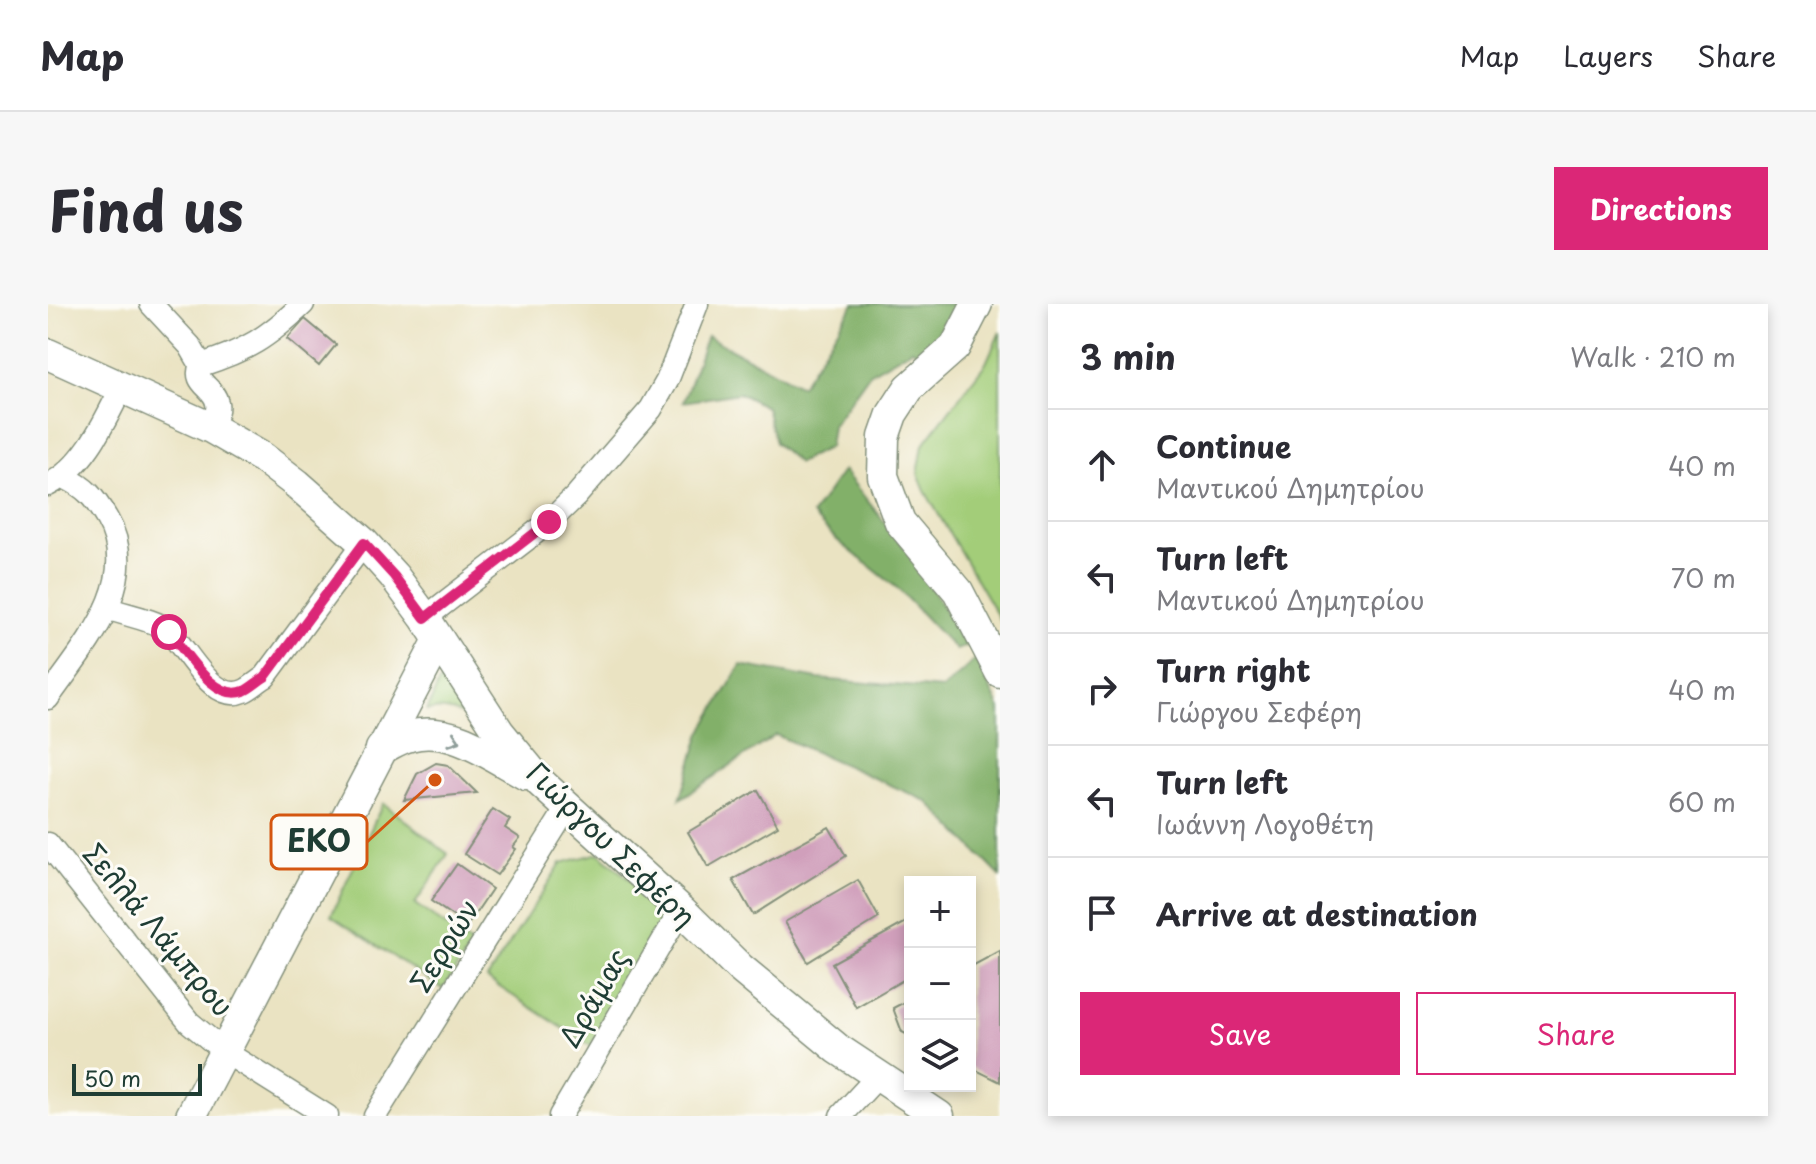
<!DOCTYPE html>
<meta charset="utf-8">
<style>
:root{--surface:#fff;--page:#f7f7f7;--text:#2b2b33;--muted:#7c7c81;--line:#e1e1e2;--accent:#db2777}
body{margin:0;font-family:"Playpen Sans",sans-serif;background:var(--page);color:var(--text)}
.controls{position:absolute;right:24px;bottom:24px;display:grid;overflow:hidden;border-radius:0px;box-shadow:0 4px 12px #0003}
.controls button{width:72px;height:72px;display:grid;place-items:center;padding:0;border:0;border-bottom:2px solid var(--line);background:var(--surface);color:var(--text);font:40px sans-serif}
.scale{position:absolute;left:24px;bottom:20px;width:130px;box-sizing:border-box;padding-left:8px;border:4px solid #1f3d34;border-top:0;font-size:22px;line-height:28px;white-space:nowrap;color:#1f3d34;-webkit-text-stroke:6px #fdfcf7;paint-order:stroke}
.stop{position:absolute;width:24px;height:24px;margin:-18px;border:6px solid #db2777;border-radius:50%;background:#fff}
.stop.end{background:#db2777;border-color:#fff;box-shadow:0 2px 8px #0008}
.list{margin:0;padding:0;list-style:none}
h2{display:flex;justify-content:space-between;align-items:center;height:104px;margin:0;padding:0 32px;font-size:34px}
h2 small{font-size:26px;font-weight:400;color:var(--muted)}
.list li{display:grid;grid-template-columns:52px 1fr auto;gap:24px;align-items:center;box-sizing:border-box;height:112px;padding:0 32px;border-top:2px solid var(--line)}
.list b{display:block;font-size:30px;white-space:nowrap}
.list p{margin:0;font-size:26px;white-space:nowrap;color:var(--muted)}
.list em{font-size:26px;font-style:normal;color:var(--muted)}
.actions{display:flex;gap:16px;padding:24px 32px}
.actions a{flex:1;padding:18px 0;border:2px solid var(--accent);border-radius:0px;text-align:center;font-size:28px;color:var(--accent)}
.actions .main{background:var(--accent);color:#fff}
.icon{flex:none;width:44px;height:44px;fill:none;stroke:currentColor;stroke-width:2;stroke-linecap:round;stroke-linejoin:round}
.map{position:relative;flex:none;width:952px;height:812px;overflow:hidden;border-radius:0px}
header{display:flex;align-items:center;gap:48px;box-sizing:border-box;height:112px;padding:0 40px;background:var(--surface);border-bottom:2px solid var(--line)}
header strong{font-size:38px}
nav{display:flex;gap:44px;margin-inline-start:auto;font-size:28px}
.intro{display:flex;align-items:center;justify-content:space-between;box-sizing:border-box;height:192px;padding:0 48px}
h1{margin:0;font-size:56px}
.button{padding:20px 36px;border-radius:0px;background:var(--accent);color:#fff;font-size:28px;font-weight:700}
main{display:flex;gap:48px;padding:0 48px}
aside{flex:1;background:var(--surface);border-radius:0px;box-shadow:0 4px 12px #0003}
.map>svg:first-child{display:block}
.green{fill:#a3cd79;stroke:#618556;stroke-width:2}
.forest{fill:#82b069;stroke:#50764e;stroke-width:2}
.building{fill:#d09fbb}
.lines{fill:none;stroke-linecap:round;stroke-linejoin:round}
.street-casing{stroke:#84907b;stroke-width:25}
.secondary-casing{stroke:#84907b;stroke-width:33}
.street{stroke:#fff;stroke-width:22}
.secondary{stroke:#fff;stroke-width:30}
.oneway{stroke:#8f9e9a}
.route{stroke:#db2777;stroke-width:10}
.labels{text-anchor:middle;stroke-width:6;stroke-linejoin:round;paint-order:stroke}
.street-label{font-size:28px;fill:#1f3d34;stroke:#fdfcf7}
.leader{fill:none;stroke:#d45610;stroke-width:3}
.callout-dot{fill:#d45610;stroke:#fdfcf7;stroke-width:3}
.callout{fill:#fdfcf7;stroke:#d45610;stroke-width:3}
.callout-label{font-size:30px;text-anchor:middle;font-weight:bold;fill:#1f3d34}
</style>
<header>
<strong>Map</strong>
<nav><a>Map</a><a>Layers</a><a>Share</a></nav>
</header>
<div class="intro"><h1>Find us</h1><a class="button">Directions</a></div>
<main>
<div class="map">
<svg width="952" height="812" viewBox="0 0 952 812">
<rect width="100%" height="100%" fill="#fdfcf7"/>
<filter id="ink" filterUnits="userSpaceOnUse"><feTurbulence type="fractalNoise" baseFrequency=".0125" numOctaves="2"/><feDisplacementMap in="SourceGraphic" scale="16" xChannelSelector="R" yChannelSelector="G"/><feConvolveMatrix kernelMatrix="1 2 1 2 8 2 1 2 1" color-interpolation-filters="sRGB"/></filter>
<filter id="wash" filterUnits="userSpaceOnUse"><feTurbulence type="fractalNoise" baseFrequency=".006" numOctaves="4" result="noise"/><feDisplacementMap in="SourceGraphic" scale="32" xChannelSelector="R" yChannelSelector="G"/><feGaussianBlur stdDeviation="1.8" result="paint"/><feColorMatrix in="noise" values="0 0 0 0 0 0 0 0 0 0 0 0 0 0 0 0 0 1.4 0 .05"/><feComposite in="paint" operator="in"/></filter>
<g filter="url(#wash)">
<rect width="100%" height="100%" fill="#eae3c2"/>
<g class="green">
<path d="M952,28V316L877,187L870,170L875,141L938,59Z"/>
<path d="M399,375H406L446,430C425,417 404,400 379,407L391,378Z"/>
<path d="M335,499L400,550L367,600L424,641L395,685L283,612Z"/>
<path d="M551,549L622,611L543,742L439,675L513,559Z"/>
</g>
<g class="forest">
<path d="M806,0H919L881,54L864,45L821,70L784,122L781,143L750,159L727,139L718,103L691,89L635,98L659,32L753,82Z"/>
<path d="M795,166L869,259L918,342L908,346L849,284L789,236L764,211Z"/>
<path d="M928,355L952,405V572L879,497L728,431L632,495L653,429L693,361L770,375L895,385Z"/>
</g>
<g id="blocks">
<g class="building">
<path d="M257,15L288,41L271,62L239,35Z"/>
<path d="M388,459L400,461L429,489L356,496L369,470Z"/>
<path d="M710,486L730,522L660,563L640,528Z"/>
<path d="M445,505L462,516L457,524L472,534L465,543L468,545L449,571L416,550Z"/>
<path d="M781,523L798,552L705,611L685,576Z"/>
<path d="M409,560L444,585L419,622L383,597Z"/>
<path d="M810,576L831,614L760,658L737,618Z"/>
<path d="M862,616V672L808,703L784,659Z"/>
<path d="M952,647V778L922,763V663Z"/>
<path d="M862,695V732L854,728L845,704Z"/>
</g>
</g>
</g>
<g filter="url(#ink)">
<use href="#blocks" fill-opacity="0" stroke="#84907b" stroke-width="2"/>
<g class="lines">
<defs>
<g id="street">
<path d="M103,0L142,42L153,61"/>
<path d="M163,124C165,117 171,107 169,99C166,82 144,80 153,61C200,46 219,34 255,0"/>
<path d="M0,181C36,163 56,119 73,85"/>
<path d="M59,304C74,310 106,316 118,325C139,342 163,401 196,387C203,384 210,377 217,373L316,239"/>
<path d="M377,314L501,218L528,192L603,105L619,77L649,0"/>
<path d="M0,394C34,345 96,278 59,215C46,193 39,184 16,173"/>
<path d="M0,540L141,718L177,748L279,812"/>
<path d="M327,812L519,504"/>
<path d="M512,812L633,606"/>
<path d="M793,812L829,773"/>
</g>
<g id="secondary">
<path d="M929,0L907,43L861,84L844,110L836,133L835,172L852,218L910,287L952,368"/>
<path d="M0,50L163,124L215,154L249,180L316,239L346,272L377,314L451,428L493,479L633,606L692,664L790,745L891,812"/>
<path d="M333,445C342,441 352,434 362,432C402,420 445,453 478,471"/>
<path d="M143,812L391,336"/>
</g>
</defs>
<use href="#street" class="street-casing"/>
<use href="#secondary" class="secondary-casing"/>
<use href="#street" class="street"/>
<use href="#secondary" class="secondary"/>
</g>
<defs><path id="oneway-chevron" d="M-2-3.5L2.5 0L-2 3.5" fill="none" stroke-width="1.6" stroke-linecap="round" stroke-linejoin="round" transform="scale(2)"/></defs>
<use class="oneway" href="#oneway-chevron" transform="translate(407 436) rotate(19)"/>
</g>
<g class="lines" filter="url(#ink)">
<path class="route" d="M121,328C138,347 166,399 196,387C203,384 210,377 217,373L316,239L346,272L377,314L501,218"/>
</g>
<g class="labels">
<g class="street-label">
<text transform="translate(563 541) rotate(44)" y="10">Γιώργου Σεφέρη</text>
<text transform="translate(110 626) rotate(50)" y="10">Σελλά Λάμπρου</text>
<text transform="translate(397 642) rotate(-58)" y="10">Σερρών</text>
<text transform="translate(546 694) rotate(-60)" y="10">Δράμας</text>
</g>
</g>
<path class="leader" d="M387 476L319 538"/>
<circle class="callout-dot" cx="387" cy="476" r="8"/>
<rect class="callout" x="223" y="511" width="96" height="54" rx="8"/>
<g class="callout-label">
<text x="271" y="548">EKO</text>
</g>
</svg>
<div class="controls">
<button>+</button>
<button>−</button>
<button><svg class="icon" aria-label="layers" viewBox="0 0 24 24"><path d="M12 4l9 5-9 5-9-5zM3 14l9 5 9-5"/></svg></button>
</div>
<div class="scale">50 m</div>
<div class="stop" style="left:121px;top:328px"></div>
<div class="stop end" style="left:501px;top:218px"></div>
</div>
<aside>
<h2>3 min<small>Walk · 210 m</small></h2>
<ul class="list">
<li><svg class="icon" aria-label="ahead" viewBox="0 0 24 24"><path d="M12 20V5M6 11l6-6 6 6"/></svg><div><b>Continue</b><p>Μαντικού Δημητρίου</p></div><em>40 m</em></li>
<li><svg class="icon" aria-label="left" viewBox="0 0 24 24"><path d="M17 20v-9H6M10 6l-5 5 5 5"/></svg><div><b>Turn left</b><p>Μαντικού Δημητρίου</p></div><em>70 m</em></li>
<li><svg class="icon" aria-label="right" viewBox="0 0 24 24"><path d="M7 20v-9h11M14 6l5 5-5 5"/></svg><div><b>Turn right</b><p>Γιώργου Σεφέρη</p></div><em>40 m</em></li>
<li><svg class="icon" aria-label="left" viewBox="0 0 24 24"><path d="M17 20v-9H6M10 6l-5 5 5 5"/></svg><div><b>Turn left</b><p>Ιωάννη Λογοθέτη</p></div><em>60 m</em></li>
<li><svg class="icon" aria-label="arrive" viewBox="0 0 24 24"><path d="M6 21V4h12l-3 4 3 4H6"/></svg><div><b>Arrive at destination</b></div></li>
</ul>
<div class="actions"><a class="main">Save</a><a>Share</a></div>
</aside>
</main>
